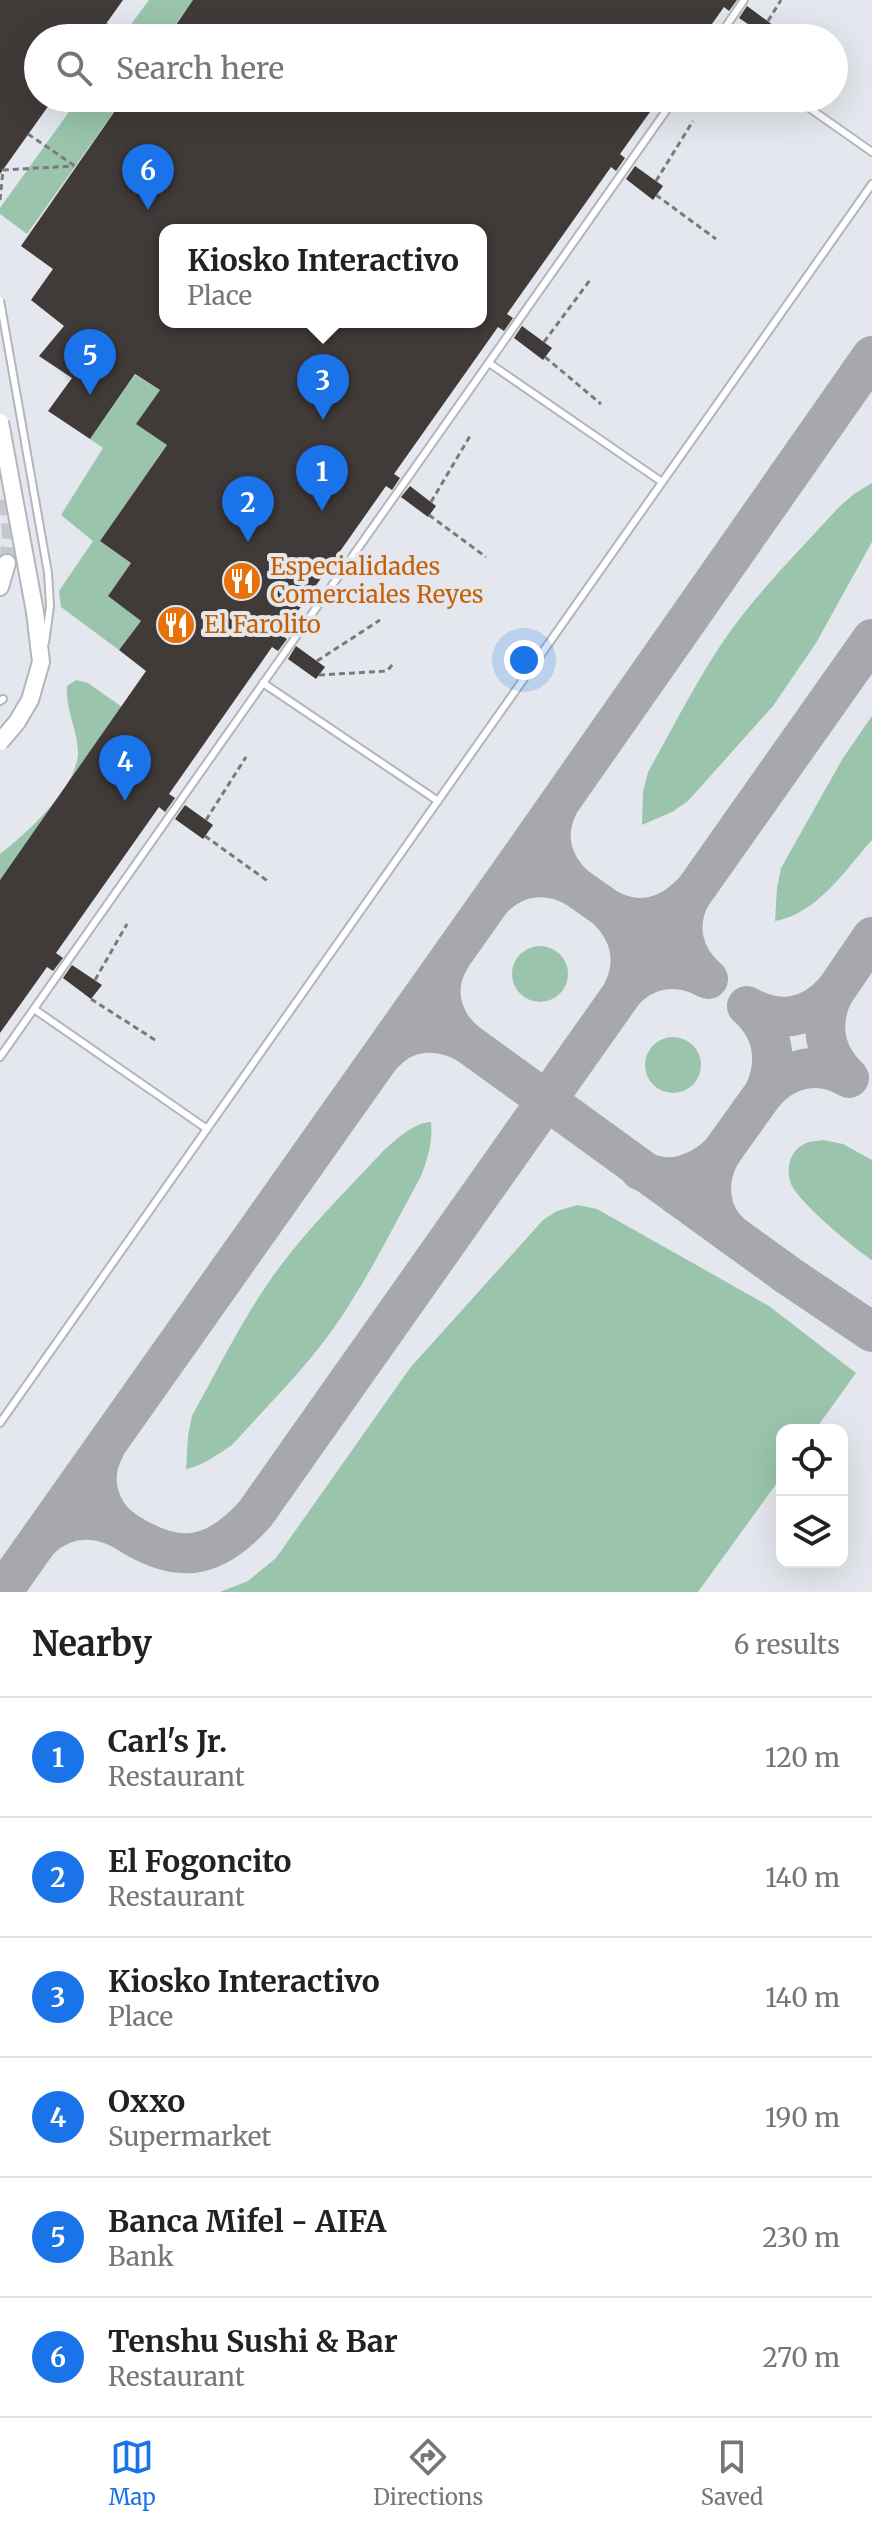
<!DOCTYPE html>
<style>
:root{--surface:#fff;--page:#f2f2f2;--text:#222;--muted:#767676;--line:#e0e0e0;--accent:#1a73e8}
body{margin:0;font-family:Merriweather,serif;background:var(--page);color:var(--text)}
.controls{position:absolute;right:24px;bottom:24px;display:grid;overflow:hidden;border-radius:16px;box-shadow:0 8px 32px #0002}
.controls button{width:72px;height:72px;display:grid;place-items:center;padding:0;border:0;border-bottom:2px solid var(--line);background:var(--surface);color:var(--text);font:40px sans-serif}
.you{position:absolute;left:524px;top:660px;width:28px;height:28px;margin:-20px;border:6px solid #fff;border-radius:50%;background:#1a73e8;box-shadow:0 0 0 12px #1a73e833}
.badge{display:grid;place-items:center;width:52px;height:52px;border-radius:50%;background:var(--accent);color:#fff;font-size:26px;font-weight:700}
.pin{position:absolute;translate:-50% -66px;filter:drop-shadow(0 2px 4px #0008)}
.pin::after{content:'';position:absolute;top:42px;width:28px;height:24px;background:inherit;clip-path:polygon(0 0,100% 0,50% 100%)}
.popup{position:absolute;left:159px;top:224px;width:328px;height:104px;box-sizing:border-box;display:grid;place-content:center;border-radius:16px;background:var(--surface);filter:drop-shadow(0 2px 6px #0005);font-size:26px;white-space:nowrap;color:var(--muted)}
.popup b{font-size:30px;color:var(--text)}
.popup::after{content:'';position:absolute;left:50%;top:100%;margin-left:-16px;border:16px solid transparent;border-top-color:var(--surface)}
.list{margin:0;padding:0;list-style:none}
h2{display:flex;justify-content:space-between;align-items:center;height:104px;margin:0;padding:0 32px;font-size:34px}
h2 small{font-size:26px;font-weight:400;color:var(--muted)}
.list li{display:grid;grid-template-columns:52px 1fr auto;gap:24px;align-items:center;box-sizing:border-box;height:120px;padding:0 32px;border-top:2px solid var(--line)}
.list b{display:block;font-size:30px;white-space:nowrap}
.list p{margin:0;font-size:26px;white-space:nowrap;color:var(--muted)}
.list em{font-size:26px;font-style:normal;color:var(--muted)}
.icon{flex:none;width:44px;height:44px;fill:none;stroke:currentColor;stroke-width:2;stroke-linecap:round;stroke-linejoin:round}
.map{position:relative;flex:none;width:872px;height:1592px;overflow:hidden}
.search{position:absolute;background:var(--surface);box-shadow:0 8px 32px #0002;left:24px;right:24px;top:24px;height:88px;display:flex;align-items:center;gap:20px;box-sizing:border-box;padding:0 28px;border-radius:44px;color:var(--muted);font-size:30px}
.sheet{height:824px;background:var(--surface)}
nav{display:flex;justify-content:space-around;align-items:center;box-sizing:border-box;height:112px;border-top:2px solid var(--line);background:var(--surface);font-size:22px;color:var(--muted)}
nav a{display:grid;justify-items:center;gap:4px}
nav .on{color:var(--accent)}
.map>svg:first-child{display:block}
.green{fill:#9ac5ac}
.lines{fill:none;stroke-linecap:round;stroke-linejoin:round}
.taxiway{stroke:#a6a8ad;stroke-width:40}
.building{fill:#403a39;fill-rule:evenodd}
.secondary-tunnel{stroke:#c5c9ce;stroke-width:16;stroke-dasharray:16 8;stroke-linecap:butt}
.service-casing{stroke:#b2b6bb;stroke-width:10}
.secondary-casing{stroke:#b2b6bb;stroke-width:20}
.path{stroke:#787a7e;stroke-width:3;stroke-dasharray:6 4;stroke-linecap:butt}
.service{stroke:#fff;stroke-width:6}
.secondary{stroke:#fff;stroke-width:16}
.service-bridge-casing{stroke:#b2b6bb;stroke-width:10;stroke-linecap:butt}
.secondary-bridge-casing{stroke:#b2b6bb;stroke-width:20;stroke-linecap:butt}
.service-bridge{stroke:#fff;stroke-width:6}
.secondary-bridge{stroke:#fff;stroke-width:16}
.labels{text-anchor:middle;stroke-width:8;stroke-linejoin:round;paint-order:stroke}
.food-label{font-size:24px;fill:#c56008;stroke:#e4e8ee;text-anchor:start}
</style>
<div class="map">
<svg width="872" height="1592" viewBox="0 0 872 1592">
<rect width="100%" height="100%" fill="#e4e8ee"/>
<g class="green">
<path d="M149,0H193L166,38H121Z"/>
<path d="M79,98H124L27,234L0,214V208Z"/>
<path d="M135,375L160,390L137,424L167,445L100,541L131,563L108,596L141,621L119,650L61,607L59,591L93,541L61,515L103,448L90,439Z"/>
<path d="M872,483V542L816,643L773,706L688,801L672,812L642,825L643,792L648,772C674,726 698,677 729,633C761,588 802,548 839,507L854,494Z"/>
<path d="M76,680L88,683L122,707L0,880V854C26,834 77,788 78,753C78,730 65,709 67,686Z"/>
<path d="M872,716V840C845,870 817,914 775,921L777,888L781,868L843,758Z"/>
<circle cx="540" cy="974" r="28"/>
<circle cx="673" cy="1065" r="28"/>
<path d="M431,1122C433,1140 428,1158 421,1176C395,1224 370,1274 340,1319C309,1365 269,1404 232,1445C218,1454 203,1466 186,1469L188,1436L192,1416C218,1369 242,1320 273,1276C305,1231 346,1191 384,1150C397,1139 413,1123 431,1122Z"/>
<path d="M823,1140L843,1144L872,1160V1260C852,1247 805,1207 793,1188C785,1173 788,1152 804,1144C809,1141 818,1141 823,1140Z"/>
<path d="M577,1205L597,1209L769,1306L856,1373L815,1430H782V1476L698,1592H220L248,1581L276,1558L410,1368L543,1220L557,1211Z"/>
</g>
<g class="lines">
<g class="taxiway">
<path d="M576,887L626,922"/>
<path d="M692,893C675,924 681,956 708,979C677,962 645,967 622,993C638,962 631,932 606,908C637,926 668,918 692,893Z"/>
<path d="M495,896C518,874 549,872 576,887C552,866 543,836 558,806"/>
<path d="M834,992C818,1024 824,1054 849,1078C820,1060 786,1067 764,1093C779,1060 774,1030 747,1006C778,1024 810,1019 834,992Z"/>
<path d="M820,1013L872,937"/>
<path d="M467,1043L789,1276L872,1332"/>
<path d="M384,1053C406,1028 440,1028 467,1043C442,1023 432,990 449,961"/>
<path d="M721,1153L779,1072"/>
<path d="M640,1170C668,1185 699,1175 721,1153C705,1181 708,1214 732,1235"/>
<path d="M122,1529C175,1565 212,1562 255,1514L872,639"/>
<path d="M40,1539C64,1516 94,1515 122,1529C97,1510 89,1476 105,1448"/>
<path d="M2,1592L525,852L872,356"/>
</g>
</g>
<g class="building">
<path d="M0,0H123L96,38H38V98H54L0,174Z"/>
<path d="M193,0H737L729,11L724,7L702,38H167Z"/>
<path d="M747,6L777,28L769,38L739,18Z"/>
<path d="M124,98H660L620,154L625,158L616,171L611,167L507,314L513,318L504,331L498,327L394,474L400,478L392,490L386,486L281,635L287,639L278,651L272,647L169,794L175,798L165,812L159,807L56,953L63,958L53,971L47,967L0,1033V880L146,671L119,650L141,621L108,596L131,563L100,541L167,445L136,424L160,390L135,374L90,439L48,411L72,378L39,356L64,326L31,300L53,269L21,246ZM165,230H481V322H165Z"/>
<path d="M635,166L663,186L653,200L626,179Z"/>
<path d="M522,326L552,348L543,360L514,338Z"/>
<path d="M410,486L436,506L428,517L401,497Z"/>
<path d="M296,646L325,667L316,679L288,659Z"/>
<path d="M185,805L213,825L203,839L175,819Z"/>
<path d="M72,965L102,985L91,999L63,978Z"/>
</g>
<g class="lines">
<path class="secondary-tunnel" d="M7,563L10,535L7,497"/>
<defs>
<g id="service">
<path d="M718,38L744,0"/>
<path d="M795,98L872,152"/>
<path d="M489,363L662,482"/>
<path d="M263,683L438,801"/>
<path d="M0,701L3,699"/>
<path d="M34,1009L207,1129"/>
<path d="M0,1057L675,98"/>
<path d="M0,1423L872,184"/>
</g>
<path id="secondary" d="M0,587L7,563"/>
</defs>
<use href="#service" class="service-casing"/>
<use href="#secondary" class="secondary-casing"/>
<g class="path">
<path d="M768,21L781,0"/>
<path d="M106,24L126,38"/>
<path d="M772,35L775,38"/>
<path d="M28,134L75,166"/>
<path d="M656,181L693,121"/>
<path d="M656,195L716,239"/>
<path d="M0,200L3,170L74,166"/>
<path d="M544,342L590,280"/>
<path d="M545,357L601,404"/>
<path d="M431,502L470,436"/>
<path d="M429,515L486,557"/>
<path d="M317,661L380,620"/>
<path d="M319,675L387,671L393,664"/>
<path d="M206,820L246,757"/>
<path d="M205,836L269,882"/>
<path d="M95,980L127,924"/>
<path d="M91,999L155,1040"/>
</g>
<use href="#service" class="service"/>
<use href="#secondary" class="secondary"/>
<defs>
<path id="service-bridge" d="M0,300L48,573L50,606L45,643"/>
<path id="secondary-bridge" d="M0,422L35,612L41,662L30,700L17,722L0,742"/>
</defs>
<use href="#service-bridge" class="service-bridge-casing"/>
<use href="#secondary-bridge" class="secondary-bridge-casing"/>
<use href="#service-bridge" class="service-bridge"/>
<use href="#secondary-bridge" class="secondary-bridge"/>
</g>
<defs>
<symbol id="restaurant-disc" viewBox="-11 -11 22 22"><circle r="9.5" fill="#e8710a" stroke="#e4e8ee"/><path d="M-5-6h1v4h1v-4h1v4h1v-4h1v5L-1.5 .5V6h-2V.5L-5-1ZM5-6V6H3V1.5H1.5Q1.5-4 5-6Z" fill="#fff"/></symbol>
</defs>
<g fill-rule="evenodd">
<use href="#restaurant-disc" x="220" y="559" width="44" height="44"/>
<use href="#restaurant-disc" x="154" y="603" width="44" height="44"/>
</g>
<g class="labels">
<g class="food-label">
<text x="270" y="575">Especialidades<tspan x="270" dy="28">Comerciales Reyes</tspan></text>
<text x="204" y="633">El Farolito</text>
</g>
</g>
</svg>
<div class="controls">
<button><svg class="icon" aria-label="locate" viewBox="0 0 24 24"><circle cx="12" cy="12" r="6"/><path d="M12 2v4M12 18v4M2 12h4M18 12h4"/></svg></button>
<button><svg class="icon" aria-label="layers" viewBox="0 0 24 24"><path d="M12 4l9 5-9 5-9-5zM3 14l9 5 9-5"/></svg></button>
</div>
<div class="you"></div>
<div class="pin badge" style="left:322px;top:511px">1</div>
<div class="pin badge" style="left:248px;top:542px">2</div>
<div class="pin badge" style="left:323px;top:420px">3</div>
<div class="popup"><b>Kiosko Interactivo</b>Place</div>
<div class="pin badge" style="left:125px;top:801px">4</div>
<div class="pin badge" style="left:90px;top:395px">5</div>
<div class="pin badge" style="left:148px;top:210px">6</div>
<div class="search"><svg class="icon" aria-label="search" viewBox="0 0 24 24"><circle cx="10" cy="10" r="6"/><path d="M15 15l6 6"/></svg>Search here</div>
</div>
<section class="sheet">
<h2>Nearby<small>6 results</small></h2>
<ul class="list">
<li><span class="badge">1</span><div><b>Carl's Jr.</b><p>Restaurant</p></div><em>120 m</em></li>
<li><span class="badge">2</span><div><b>El Fogoncito</b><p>Restaurant</p></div><em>140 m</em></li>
<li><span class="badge">3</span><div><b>Kiosko Interactivo</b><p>Place</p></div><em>140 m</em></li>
<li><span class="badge">4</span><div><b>Oxxo</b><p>Supermarket</p></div><em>190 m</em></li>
<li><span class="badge">5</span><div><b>Banca Mifel - AIFA</b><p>Bank</p></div><em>230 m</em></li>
<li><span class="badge">6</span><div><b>Tenshu Sushi &amp; Bar</b><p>Restaurant</p></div><em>270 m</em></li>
</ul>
</section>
<nav>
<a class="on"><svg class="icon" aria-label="map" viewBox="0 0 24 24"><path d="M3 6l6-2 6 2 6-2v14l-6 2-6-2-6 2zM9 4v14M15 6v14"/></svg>Map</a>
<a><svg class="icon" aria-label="directions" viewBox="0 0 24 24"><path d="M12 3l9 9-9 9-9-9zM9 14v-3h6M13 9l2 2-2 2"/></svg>Directions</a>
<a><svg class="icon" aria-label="saved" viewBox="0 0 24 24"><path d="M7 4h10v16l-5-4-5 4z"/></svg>Saved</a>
</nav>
